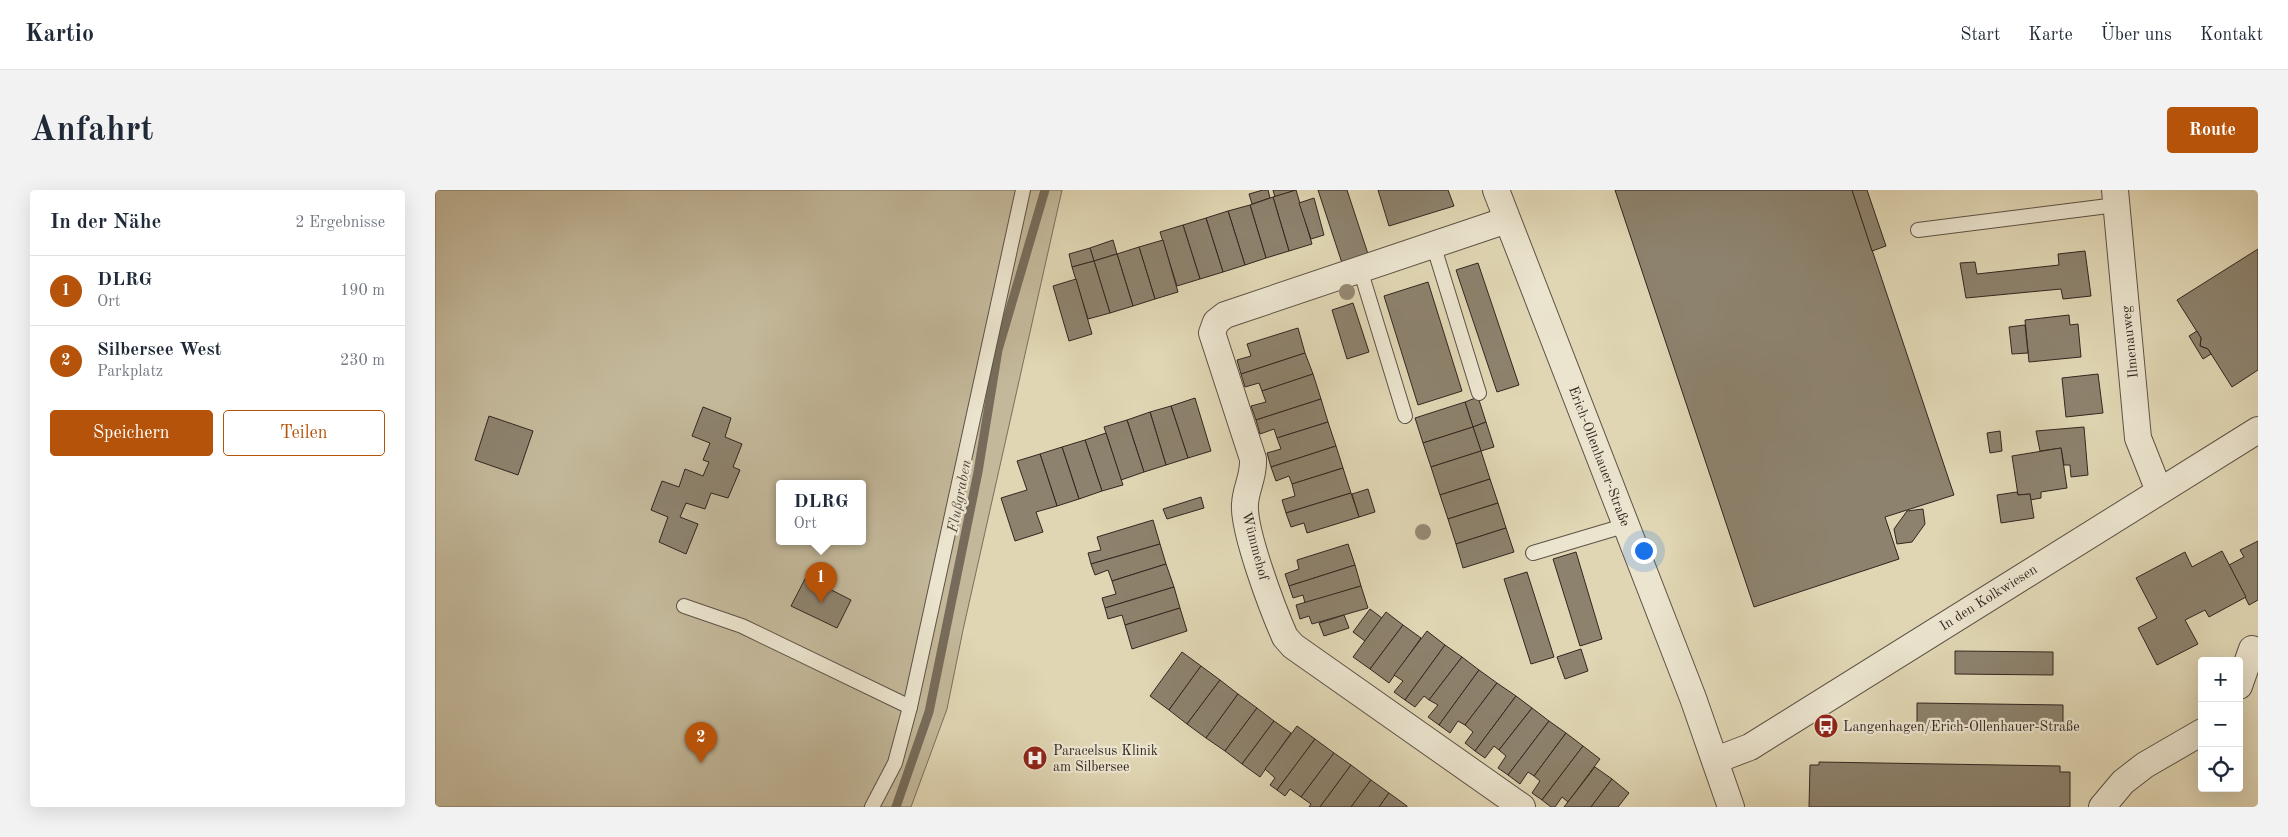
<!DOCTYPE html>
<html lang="de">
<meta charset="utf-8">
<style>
:root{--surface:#fff;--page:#f2f2f3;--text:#1f2937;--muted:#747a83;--line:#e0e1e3;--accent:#b45309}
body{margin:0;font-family:"Old Standard TT",serif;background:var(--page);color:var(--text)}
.controls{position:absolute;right:15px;bottom:15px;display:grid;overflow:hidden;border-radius:5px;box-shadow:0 5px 20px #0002}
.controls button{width:45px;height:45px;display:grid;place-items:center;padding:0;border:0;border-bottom:1px solid var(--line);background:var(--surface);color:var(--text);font:25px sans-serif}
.you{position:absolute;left:1208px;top:360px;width:18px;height:18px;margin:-12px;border:4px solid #fff;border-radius:50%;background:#1a73e8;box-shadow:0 0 0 8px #1a73e833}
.badge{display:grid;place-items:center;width:32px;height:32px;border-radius:50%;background:var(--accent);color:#fff;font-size:16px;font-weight:700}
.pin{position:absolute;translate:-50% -41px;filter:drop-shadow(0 1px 2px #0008)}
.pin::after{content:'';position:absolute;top:26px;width:18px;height:15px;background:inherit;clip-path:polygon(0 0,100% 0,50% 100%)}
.popup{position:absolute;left:341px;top:290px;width:90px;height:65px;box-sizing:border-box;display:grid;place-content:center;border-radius:5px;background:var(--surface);filter:drop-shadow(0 1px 4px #0005);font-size:16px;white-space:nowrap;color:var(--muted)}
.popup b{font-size:19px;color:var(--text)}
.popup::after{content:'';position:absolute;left:50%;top:100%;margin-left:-10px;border:10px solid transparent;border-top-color:var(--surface)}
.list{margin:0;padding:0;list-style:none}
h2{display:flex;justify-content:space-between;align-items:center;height:65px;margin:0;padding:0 20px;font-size:21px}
h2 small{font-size:16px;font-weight:400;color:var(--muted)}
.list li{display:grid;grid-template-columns:32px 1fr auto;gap:15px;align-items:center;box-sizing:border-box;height:70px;padding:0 20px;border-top:1px solid var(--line)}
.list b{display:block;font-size:19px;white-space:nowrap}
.list p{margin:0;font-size:16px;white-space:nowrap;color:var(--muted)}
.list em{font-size:16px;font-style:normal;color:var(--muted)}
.actions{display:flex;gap:10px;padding:15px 20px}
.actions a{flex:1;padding:11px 0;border:1px solid var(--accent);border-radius:5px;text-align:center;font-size:18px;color:var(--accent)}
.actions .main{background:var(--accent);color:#fff}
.icon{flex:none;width:28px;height:28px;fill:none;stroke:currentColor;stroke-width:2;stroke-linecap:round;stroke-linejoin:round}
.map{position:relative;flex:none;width:1823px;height:617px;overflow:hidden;border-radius:5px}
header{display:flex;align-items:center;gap:30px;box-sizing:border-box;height:70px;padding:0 25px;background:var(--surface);border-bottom:1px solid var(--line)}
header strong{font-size:24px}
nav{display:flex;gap:28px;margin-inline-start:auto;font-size:18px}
.intro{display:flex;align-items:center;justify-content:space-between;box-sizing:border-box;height:120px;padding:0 30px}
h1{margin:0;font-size:35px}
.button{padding:12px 22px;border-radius:5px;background:var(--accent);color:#fff;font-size:18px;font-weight:700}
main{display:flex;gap:30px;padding:0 30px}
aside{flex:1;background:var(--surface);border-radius:5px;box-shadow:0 5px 20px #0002}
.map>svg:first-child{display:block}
.green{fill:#c3b89a;stroke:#7b6f5e;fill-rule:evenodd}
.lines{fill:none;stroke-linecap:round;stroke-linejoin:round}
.stream{stroke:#776c5b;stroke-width:9}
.building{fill:#8d826d;stroke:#332621}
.lane-casing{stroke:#5e5246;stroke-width:16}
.street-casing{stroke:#5e5246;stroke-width:28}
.lane{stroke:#ebe4ce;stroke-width:14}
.street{stroke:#ebe4ce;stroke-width:26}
.tree{fill:#958973}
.labels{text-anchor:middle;stroke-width:4.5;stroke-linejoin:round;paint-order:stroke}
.street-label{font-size:14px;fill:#332621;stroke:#ebe4ce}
.poi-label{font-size:14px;fill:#332621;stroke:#ebe4ce;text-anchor:start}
.water-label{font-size:15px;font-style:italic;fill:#55493e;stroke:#ebe4ce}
</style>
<header>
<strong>Kartio</strong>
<nav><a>Start</a><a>Karte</a><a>Über uns</a><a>Kontakt</a></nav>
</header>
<div class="intro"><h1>Anfahrt</h1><a class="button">Route</a></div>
<main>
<aside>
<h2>In der Nähe<small>2 Ergebnisse</small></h2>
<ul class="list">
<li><span class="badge">1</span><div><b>DLRG</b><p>Ort</p></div><em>190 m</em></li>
<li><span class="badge">2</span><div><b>Silbersee West</b><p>Parkplatz</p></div><em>230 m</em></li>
</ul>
<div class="actions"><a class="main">Speichern</a><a>Teilen</a></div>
</aside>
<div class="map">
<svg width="1823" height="617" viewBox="0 0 1823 617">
<rect width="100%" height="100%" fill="#e0d6b3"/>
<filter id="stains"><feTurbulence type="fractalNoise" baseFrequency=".004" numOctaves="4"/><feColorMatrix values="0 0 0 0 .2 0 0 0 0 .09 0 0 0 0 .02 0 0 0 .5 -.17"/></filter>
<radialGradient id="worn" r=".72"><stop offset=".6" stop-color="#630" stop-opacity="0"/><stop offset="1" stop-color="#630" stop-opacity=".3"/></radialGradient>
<path class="green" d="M0,0H627L528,440L512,519L476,617H0ZM345,294H427V352H345Z"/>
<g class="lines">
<path class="stream" d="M461,617L494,522L543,282L563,160L610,0"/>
</g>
<g class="building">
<path d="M828,0H833L835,8L817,14L814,4Z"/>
<path d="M838,0H861L840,7Z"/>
<path d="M861,0L877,54L854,61L838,7Z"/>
<path d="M883,0H912L934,67L908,76Z"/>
<path d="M943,0H1013L1019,16L954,36Z"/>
<path d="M1180,0H1417L1519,305L1450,327L1464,369L1319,417Z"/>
<path d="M1417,0H1432L1451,56L1437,61Z"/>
<path d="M838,7L854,61L831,68L815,15Z"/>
<path d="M879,8L889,45L876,49L864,13Z"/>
<path d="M815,15L831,68L810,75L793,21Z"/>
<path d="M793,21L810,75L788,82L771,28Z"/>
<path d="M771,28L788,82L765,89L748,35Z"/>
<path d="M748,35L765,89L742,96L725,42Z"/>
<path d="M678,50L682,64L659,71L655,58Z"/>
<path d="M728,50L743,102L720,109L704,57Z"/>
<path d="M704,57L720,109L698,116L682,64Z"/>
<path d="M655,58L659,71L637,77L634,64Z"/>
<path d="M1823,59V180L1797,197L1773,159L1765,156L1766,148L1742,110Z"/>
<path d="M1650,61L1656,106L1628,109L1626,99L1531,108L1525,73L1540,72L1542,84L1624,75L1623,64Z"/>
<path d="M682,64L698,116L675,123L659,71Z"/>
<path d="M659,71L675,123L653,129L637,77Z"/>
<path d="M1043,73L1084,195L1062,202L1021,80Z"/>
<path d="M641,89L657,144L634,151L618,96Z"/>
<path d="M993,92L1027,201L983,215L949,106Z"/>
<path d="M918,113L934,162L912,169L897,120Z"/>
<path d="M1634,125L1635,135L1643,134L1646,167L1594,172L1590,130Z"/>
<path d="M1590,135L1593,163L1577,164L1574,137Z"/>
<path d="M863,138L870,163L806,184L802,170L816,166L812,154Z"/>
<path d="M1762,141L1766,148L1765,156L1773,159L1776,164L1768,169L1754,146Z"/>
<path d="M870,163L878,184L827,201L824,193L810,197L806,184Z"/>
<path d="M878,184L886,209L821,230L816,216L831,212L827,201Z"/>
<path d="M1663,184L1668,223L1631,227L1627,188Z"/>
<path d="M1043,207L1051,232L1038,237L1030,212Z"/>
<path d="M760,208L776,261L753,268L736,216Z"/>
<path d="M886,209L893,232L842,248L839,239L825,244L821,230Z"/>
<path d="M1030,212L1038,237L988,253L980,228Z"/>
<path d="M736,216L753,268L731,275L715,222Z"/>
<path d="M268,217L296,228L290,247L307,254L298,277L305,280L293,308L276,303L270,319L251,313L245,327L263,334L251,364L224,352L233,327L216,320L227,291L244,297L250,279L268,286L274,272L268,270L275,253L257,246Z"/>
<path d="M715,222L731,275L709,282L692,230Z"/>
<path d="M54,226L98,241L83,285L40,270Z"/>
<path d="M692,230L709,282L686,290L669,237Z"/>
<path d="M893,232L901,256L836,277L832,263L846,259L842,248Z"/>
<path d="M1051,232L1059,257L1046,261L1038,237Z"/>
<path d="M1038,237L1046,261L996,277L988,253Z"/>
<path d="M1649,237L1653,285L1636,287L1635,275H1629L1626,258L1605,261L1601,241Z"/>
<path d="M1565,241L1567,261L1555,263L1552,243Z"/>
<path d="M671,243L688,295L667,301L650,250Z"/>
<path d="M650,250L667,301L644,309L627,257Z"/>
<path d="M901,256L908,278L857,294L854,286L841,291L836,277Z"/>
<path d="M627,257L644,309L622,316L605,264Z"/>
<path d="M1626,258L1632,298L1606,302V308L1595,310V304L1583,305L1577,266Z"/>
<path d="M1046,261L1055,289L1005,305L996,277Z"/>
<path d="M605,264L622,316L601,322L608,342L580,351L566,308L592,300L582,271Z"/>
<path d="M908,278L916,303L851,323L847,310L860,306L857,294Z"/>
<path d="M1055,289L1063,313L1013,329L1005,305Z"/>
<path d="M933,299L940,322L924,327L917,304Z"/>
<path d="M1582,302L1583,305L1595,304L1599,328L1566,333L1562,305Z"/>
<path d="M916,303L924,327L872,343L869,333L856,337L851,323Z"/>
<path d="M766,307L769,318L732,329L728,319Z"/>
<path d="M1063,313L1071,338L1021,354L1013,329Z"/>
<path d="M1488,319L1490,334L1477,352L1462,354L1459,339L1472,321Z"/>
<path d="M718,330L725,354L656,374L653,363L666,360L662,347Z"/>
<path d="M1071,338L1079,362L1028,378L1021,354Z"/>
<path d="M1823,351V410L1814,415L1794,375L1809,367L1805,360Z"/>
<path d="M725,354L731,374L677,391L673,380L660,385L656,374Z"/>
<path d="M913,354L920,375L854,396L850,384L864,379L862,370Z"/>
<path d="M1787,361L1811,407L1774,427L1770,420L1750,430L1763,454L1722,475L1703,438L1722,428L1701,388L1750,362L1757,377Z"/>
<path d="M1141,362L1167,449L1145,456L1118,369Z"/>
<path d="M731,374L739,397L670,418L667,408L681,404L677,391Z"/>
<path d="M920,375L926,396L870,413L868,405L858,408L854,396Z"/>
<path d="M1092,382L1119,467L1096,474L1069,389Z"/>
<path d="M371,387L416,410L402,438L356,416Z"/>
<path d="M926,396L933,418L877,434L874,426L865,429L861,415Z"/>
<path d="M739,397L745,418L690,435L687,425L673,429L670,418Z"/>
<path d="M745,418L752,441L697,459L690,435Z"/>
<path d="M935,419L947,428L930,451L918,442Z"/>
<path d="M951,422L968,435L935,479L918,467Z"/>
<path d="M909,425L914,438L889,446L884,433Z"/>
<path d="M968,435L986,448L954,493L935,479Z"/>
<path d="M992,441L1010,455L970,510L959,502L968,491L959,485Z"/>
<path d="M1010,455L1027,467L994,510L989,506L980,517L970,510Z"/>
<path d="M1146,459L1153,481L1130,489L1122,467Z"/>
<path d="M1520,461L1618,462V485L1520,484Z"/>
<path d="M747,462L766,476L734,520L715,506Z"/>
<path d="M1027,467L1044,480L1004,535L993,527L1003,515L994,510Z"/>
<path d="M766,476L785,490L752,534L734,520Z"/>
<path d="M1044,480L1062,493L1030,535L1023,531L1015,543L1004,535Z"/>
<path d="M785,490L803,504L771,548L752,534Z"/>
<path d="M1062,493L1081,506L1040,561L1030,553L1038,542L1030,535Z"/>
<path d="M803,504L822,518L790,561L771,548Z"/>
<path d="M1081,506L1097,518L1064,560L1059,556L1050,568L1040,561Z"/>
<path d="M1482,513L1628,515V540L1482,537Z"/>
<path d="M822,518L839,531L807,574L790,561Z"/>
<path d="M1097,518L1114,531L1073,585L1063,578L1071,566L1064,560Z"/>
<path d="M839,531L856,543L825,587L807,574Z"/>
<path d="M1114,531L1131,543L1099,586L1093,582L1085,594L1073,585Z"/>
<path d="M862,536L880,549L842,600L835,595L840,588L830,579Z"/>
<path d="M1131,543L1148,556L1107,610L1097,603L1105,591L1099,586Z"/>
<path d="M880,549L899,563L866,607L855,599L850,606L842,600Z"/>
<path d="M1148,556L1165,569L1133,612L1127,607L1120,617H1116L1107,610Z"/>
<path d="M899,563L916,575L885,617H874L876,614L866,607Z"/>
<path d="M1384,572L1625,576V582H1635V617H1374L1375,575H1384Z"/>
<path d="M916,575L936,590L916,617H885Z"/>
<path d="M1160,577L1177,589L1156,617H1129Z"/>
<path d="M1177,589L1194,603L1183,617H1156Z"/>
<path d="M936,590L954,603L944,617H916Z"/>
<path d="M954,603L972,616V617H944Z"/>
</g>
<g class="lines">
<defs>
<g id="lane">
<path d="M1483,40L1681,15"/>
<path d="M998,54L1044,203"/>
<path d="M925,79L970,226"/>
<path d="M1098,363L1192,335"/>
<path d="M249,416L307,436L475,517"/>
<path d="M437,617L460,573L475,517L588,0"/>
</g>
<g id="street">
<path d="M1061,0L1258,508L1296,617"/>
<path d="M1680,0L1703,248L1724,301"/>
<path d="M1072,30L790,125L781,132L777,143L818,269C819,287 811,297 810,314C808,341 838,420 850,447L858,456L1087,617"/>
<path d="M1804,496L1817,459"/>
<path d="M1281,570L1315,557L1823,240"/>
<path d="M1667,617L1688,592L1710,575L1767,542"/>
</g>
</defs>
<use href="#lane" class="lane-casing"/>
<use href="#street" class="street-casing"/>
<use href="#lane" class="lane"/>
<use href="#street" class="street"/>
</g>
<g class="tree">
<circle cx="912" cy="102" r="8"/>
<circle cx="988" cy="342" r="8"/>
</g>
<defs>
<symbol id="bus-disc" viewBox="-11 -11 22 22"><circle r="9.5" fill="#8f2418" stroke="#ebe4ce"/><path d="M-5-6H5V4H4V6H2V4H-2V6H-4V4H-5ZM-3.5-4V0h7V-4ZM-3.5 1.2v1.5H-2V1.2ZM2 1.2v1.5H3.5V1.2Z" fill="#fff"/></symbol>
<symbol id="hospital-disc" viewBox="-11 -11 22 22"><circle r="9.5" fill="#8f2418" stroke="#ebe4ce"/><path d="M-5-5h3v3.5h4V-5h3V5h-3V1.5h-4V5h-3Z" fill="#fff"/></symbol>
</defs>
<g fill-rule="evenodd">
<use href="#bus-disc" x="1377" y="522" width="28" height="28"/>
<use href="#hospital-disc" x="586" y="554" width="28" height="28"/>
</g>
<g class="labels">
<g class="street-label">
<text transform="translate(1694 152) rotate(-96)" y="5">Ilmenauweg</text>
<text transform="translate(1165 266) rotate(69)" y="5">Erich-Ollenhauer-Straße</text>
<text transform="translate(821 356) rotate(75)" y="5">Wümmehof</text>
<text transform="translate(1553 407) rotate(-32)" y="5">In den Kolkwiesen</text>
</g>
<g class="poi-label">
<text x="1408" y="541">Langenhagen/Erich-Ollenhauer-Straße</text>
<text x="618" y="565">Paracelsus Klinik<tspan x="618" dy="16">am Silbersee</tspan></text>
</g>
<g class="water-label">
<text transform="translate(524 306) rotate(-79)" y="5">Flußgraben</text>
</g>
</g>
<rect width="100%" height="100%" filter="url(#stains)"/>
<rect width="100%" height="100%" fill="url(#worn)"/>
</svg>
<div class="controls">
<button>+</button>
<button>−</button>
<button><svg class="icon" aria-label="locate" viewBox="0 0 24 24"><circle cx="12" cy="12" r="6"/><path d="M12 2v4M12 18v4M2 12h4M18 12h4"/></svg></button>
</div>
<div class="you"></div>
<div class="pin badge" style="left:386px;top:413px">1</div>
<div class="popup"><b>DLRG</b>Ort</div>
<div class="pin badge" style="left:266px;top:573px">2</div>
</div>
</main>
